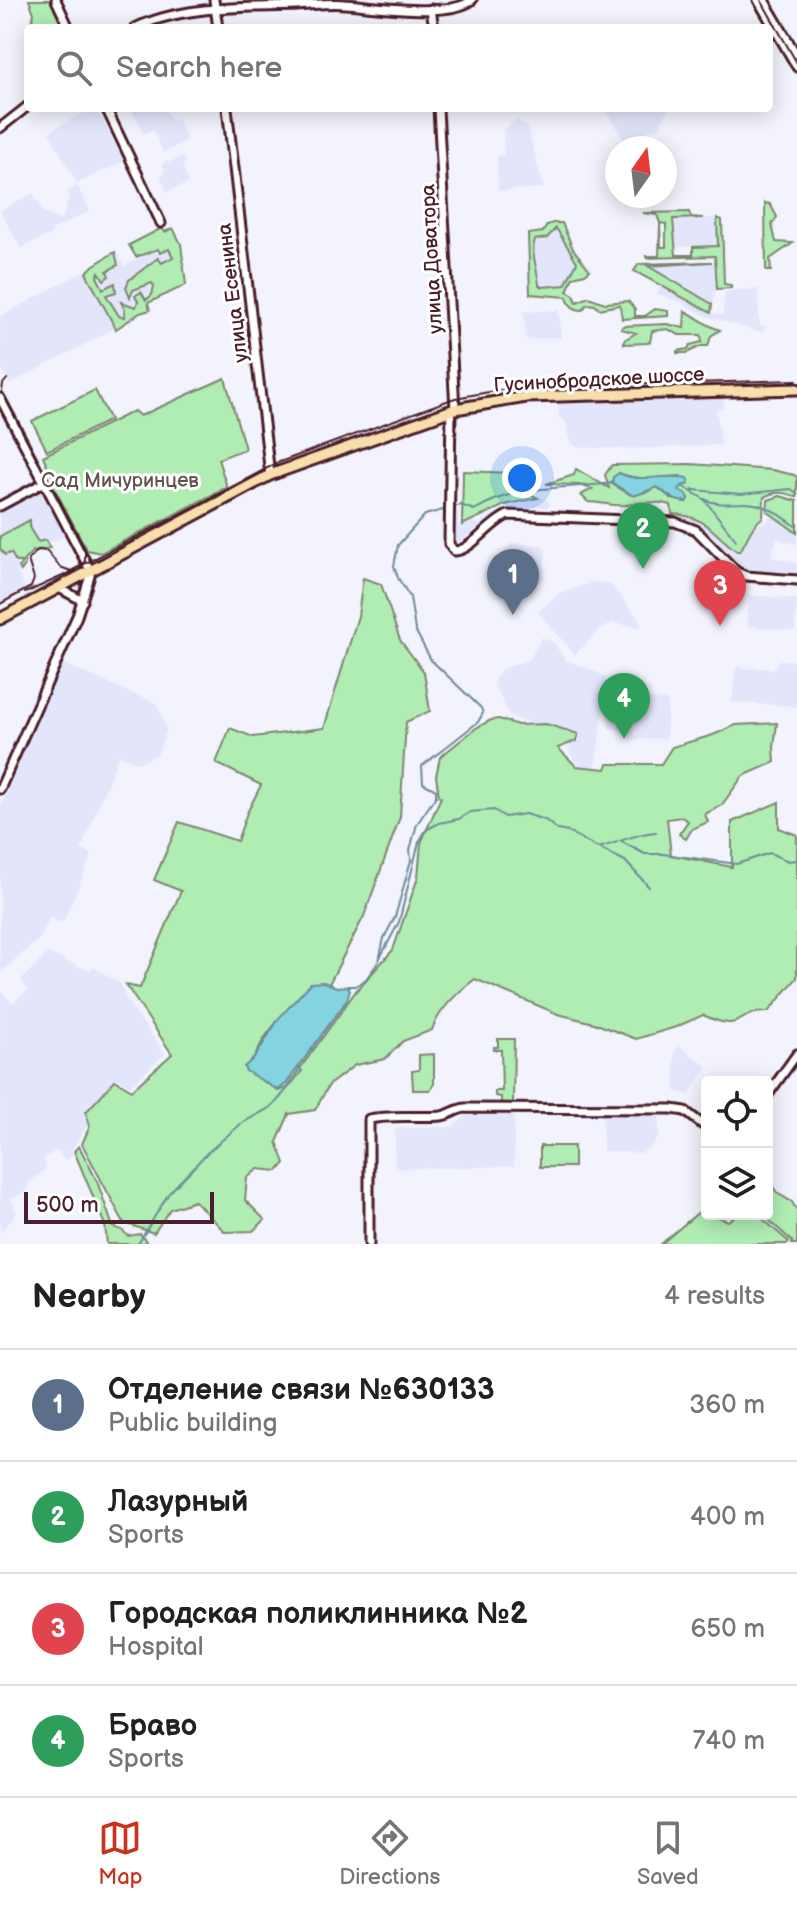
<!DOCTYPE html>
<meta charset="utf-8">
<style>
:root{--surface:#fff;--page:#f6f6f6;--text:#202124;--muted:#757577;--line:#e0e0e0;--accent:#c8321e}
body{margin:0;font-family:"Balsamiq Sans",sans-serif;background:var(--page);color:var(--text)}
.controls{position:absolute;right:24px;bottom:24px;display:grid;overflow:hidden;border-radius:8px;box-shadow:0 4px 20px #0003}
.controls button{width:72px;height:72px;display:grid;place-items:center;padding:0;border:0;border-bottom:2px solid var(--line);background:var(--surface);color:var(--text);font:40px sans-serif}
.compass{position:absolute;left:605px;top:136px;width:72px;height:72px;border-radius:50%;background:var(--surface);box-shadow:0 4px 20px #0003;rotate:14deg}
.scale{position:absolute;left:24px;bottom:20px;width:190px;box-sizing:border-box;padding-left:8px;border:4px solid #4a1f2b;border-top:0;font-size:22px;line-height:28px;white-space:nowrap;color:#4a1f2b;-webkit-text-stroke:6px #fff;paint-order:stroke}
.you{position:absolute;left:522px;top:478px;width:28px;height:28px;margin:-20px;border:6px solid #fff;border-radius:50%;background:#1a73e8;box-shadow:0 0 0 12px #1a73e833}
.badge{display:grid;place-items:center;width:52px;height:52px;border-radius:50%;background:var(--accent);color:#fff;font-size:26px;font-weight:700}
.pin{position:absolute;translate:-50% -66px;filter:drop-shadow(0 2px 4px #0008)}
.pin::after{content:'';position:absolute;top:42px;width:28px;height:24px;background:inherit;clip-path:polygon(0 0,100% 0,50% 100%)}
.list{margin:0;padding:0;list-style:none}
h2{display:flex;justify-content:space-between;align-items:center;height:104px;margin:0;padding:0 32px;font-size:34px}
h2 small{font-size:26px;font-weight:400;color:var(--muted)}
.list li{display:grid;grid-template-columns:52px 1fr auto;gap:24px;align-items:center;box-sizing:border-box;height:112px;padding:0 32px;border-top:2px solid var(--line)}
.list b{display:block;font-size:30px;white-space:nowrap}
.list p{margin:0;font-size:26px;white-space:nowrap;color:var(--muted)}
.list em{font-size:26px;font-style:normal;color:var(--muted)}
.icon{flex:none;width:44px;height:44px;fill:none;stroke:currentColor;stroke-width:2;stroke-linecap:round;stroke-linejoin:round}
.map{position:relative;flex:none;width:797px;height:1244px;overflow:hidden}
.search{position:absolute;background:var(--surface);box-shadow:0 4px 20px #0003;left:24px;right:24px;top:24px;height:88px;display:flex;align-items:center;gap:20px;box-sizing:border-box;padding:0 28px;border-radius:8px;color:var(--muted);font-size:30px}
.sheet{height:552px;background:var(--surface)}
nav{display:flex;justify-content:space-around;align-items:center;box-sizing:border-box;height:112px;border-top:2px solid var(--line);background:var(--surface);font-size:22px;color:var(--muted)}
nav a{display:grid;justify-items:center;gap:4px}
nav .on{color:var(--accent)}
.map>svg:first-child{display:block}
.built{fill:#e3e5fb}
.green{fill:#b0edb3;stroke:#7d866f;stroke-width:2;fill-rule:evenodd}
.water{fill:#84d3e1;stroke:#6d8b98;stroke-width:2}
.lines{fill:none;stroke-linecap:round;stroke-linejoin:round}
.stream{stroke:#6d8b98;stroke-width:2}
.secondary-casing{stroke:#4a1f2b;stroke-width:13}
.primary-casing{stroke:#4a1f2b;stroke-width:15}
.secondary{stroke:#fff;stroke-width:7}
.primary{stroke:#f8deab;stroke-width:9}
.tram{stroke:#4a1f2b;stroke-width:2}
.labels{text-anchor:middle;stroke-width:6;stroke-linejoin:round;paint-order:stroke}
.street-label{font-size:20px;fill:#4a1f2b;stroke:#fff}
.park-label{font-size:20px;fill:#64524d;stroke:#fff}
</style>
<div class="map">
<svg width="797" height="1244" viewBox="0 0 797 1244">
<rect width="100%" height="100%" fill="#f2f3fd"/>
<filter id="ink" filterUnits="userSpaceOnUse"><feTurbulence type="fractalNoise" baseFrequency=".0125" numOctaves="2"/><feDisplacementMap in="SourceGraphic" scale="16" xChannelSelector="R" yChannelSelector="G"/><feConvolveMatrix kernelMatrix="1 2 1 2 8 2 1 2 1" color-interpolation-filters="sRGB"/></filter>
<g filter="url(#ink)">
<g class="built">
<path d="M91,108H96L124,161L77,184L49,132Z"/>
<path d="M131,108H165L171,120L177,118L187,140L163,153L153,129L144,134Z"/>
<path d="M604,108H666L668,110L659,128L651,129L628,146Z"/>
<path d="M517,120L527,126L544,188L498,191L497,156L504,155L503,130Z"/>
<path d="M183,156L185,163L182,165L189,183L167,192L161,179L165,169L162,165L167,160L168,163Z"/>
<path d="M77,186L90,211L52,230V234L21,248L0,211L33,193L44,213L62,221L69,197L67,192Z"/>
<path d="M717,218L718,246L673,247L672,219Z"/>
<path d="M561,224L573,253L585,266L573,273L571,290L533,291L529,234L548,233V226Z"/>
<path d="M173,228L181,244L186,285L147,304L119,326L10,384L0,365V317L117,253L124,266L145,255L140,245Z"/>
<path d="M716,263L717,289L712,304L647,265Z"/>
<path d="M661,285L711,313L723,315L725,291L758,289L759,321L761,326L767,327L762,333L706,316L678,301L657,294Z"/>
<path d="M559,310L561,338L526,340L524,312Z"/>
<path d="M723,396L724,408L716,410L721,445L626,449L577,447L571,443L565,420L559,418L558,398Z"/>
<path d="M42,491L64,536L32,551L24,560L25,568L17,573L26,589L0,602V512Z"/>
<path d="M546,498L550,505L548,507L511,509L475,530L460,542L456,541V510H458V524L470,522L478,524L504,508L527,503V500Z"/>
<path d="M672,514L686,515L714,528L725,543L741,551L753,525L767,522L770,516L778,519L782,525L797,533V544L777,539L771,557L797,563V576L747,573L736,565L705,529L686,518L672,517Z"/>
<path d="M513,543L542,545L546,549L544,578L537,584L501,583L504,551Z"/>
<path d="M589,581L611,584L641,622V627L612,623L599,630L575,655L538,612L560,593L586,585Z"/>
<path d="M749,595L797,599L795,631L747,626Z"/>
<path d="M542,637L554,643L565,660L592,670L605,677L608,682L595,767L577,764L570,753L566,734L510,716L493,683L502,669L530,659Z"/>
<path d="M779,660L797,661V707L732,702L736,667L773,669Z"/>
<path d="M61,663L157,704L167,729L157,755L138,763L119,755L81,849L92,855L64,920L60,923L50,917L40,938L0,973V807Z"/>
<path d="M611,696L668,700L666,739L629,740L630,730L609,729Z"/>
<path d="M48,953L90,971L93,967L121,984L125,998L165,1054L130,1086L117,1078L85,1112L89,1123L71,1151L73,1154L66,1161L57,1150L43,1159L46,1168L28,1183L27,1191L11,1199L17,1213L0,1233V990L12,1003L28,990L21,980Z"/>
<path d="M679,1046L708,1067L688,1095L675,1091L674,1052Z"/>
<path d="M514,1115V1166L395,1169V1128L452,1127L467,1116Z"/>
<path d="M602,1115H659V1136L652,1146L641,1153L603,1151Z"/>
</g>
<g class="green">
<path d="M29,0H54L65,28H36L32,24L34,13Z"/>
<path d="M765,203L770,204L777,217L772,225L776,242L793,243L770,259L771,271H766Z"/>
<path d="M689,212L691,217L703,218L673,219L676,255H693V247L718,246L717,218L722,220L724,284L731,285V288L717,289L715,256L647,258L646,256H659L660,224L661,247H666V224L660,223L657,215L643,213Z"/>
<path d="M553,223H562L573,249L590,270L585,274L573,277L567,291L574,295L577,302L589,297L605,303L628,301L635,309V316H645L655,309L668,311V316L622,319L620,305L599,309L595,305L587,304L583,310C574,310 569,306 567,297L530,294L528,234L543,232L547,225ZM556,228L577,262L565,285L542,287L539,285C538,270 530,253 535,240L547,238Z"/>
<path d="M162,228L165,232L173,228L181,244L186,285L148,303L150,310L140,313L116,329L86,273L94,265L115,252L118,265L107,271L109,276L104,280L99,272L97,277L103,289L115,283L116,292L106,295L119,316L125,317V310L121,302L136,307L138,301L135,296L141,292L146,300L152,295L154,286L152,283L133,290L130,297L126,287L129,280L158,258L162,263L173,257L169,249L160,253L158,249L136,257L129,245Z"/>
<path d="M712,262L648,266L712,304L711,313L634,271L639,264Z"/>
<path d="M685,311C698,317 706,326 720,330L711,336L708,346H701L687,353H677V351L688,349L690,345L702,342L701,335H679L668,329L652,331L650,342L647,343L624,344V340L636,333L621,329L623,326L667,324L684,328Z"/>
<path d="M225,378L245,449L218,459L227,487L101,553L87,550L50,480L53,478L43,456L134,411L140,416Z"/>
<path d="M95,390L110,420L47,451L32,421Z"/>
<path d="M691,464L772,470L794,475L797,477V497C785,492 776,491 764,497L763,517C751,526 748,538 740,551H737C712,533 707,516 672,514L671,505C655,501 642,502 627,505C617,507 600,502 588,502L581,495L592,489L579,485L546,484L574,475L576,469L609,488L605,475L612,465ZM619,473C639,482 659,477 680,476L679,491L688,496L686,502L672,499L657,487L648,492L631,495L612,484Z"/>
<path d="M463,471L512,473L519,489L538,498L505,505L462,525Z"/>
<path d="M780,496L797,501V533L767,511L768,500Z"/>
<path d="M30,520V529L38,542L45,540L50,548L33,551L24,560L25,565L21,571L19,567L22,562H16L11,553L5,555L0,549V536Z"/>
<path d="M363,578L381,584L400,640L424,672L430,711L406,722L400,817L364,916L329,984L311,983C292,1007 266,1028 255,1057L278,1091L286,1088L356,991L393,950L418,877L421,843L441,797L439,796L436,776L440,757L476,728L491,720L499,719L518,725L546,724L578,734L576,741L558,748L576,766L606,769L608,764H661L672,747L713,735L736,725L777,723L774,747L775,762L743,776L721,806L705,814L708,822L692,829L686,839L679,834L688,821L681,817L667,819L671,855L732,867V822L779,802V828L797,835V978L768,1012C734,1011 745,1035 703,1015L676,1027L636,1039L594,1023L558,1014L475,979C458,992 439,1009 432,1030L403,1041L385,1059L355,1065L329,1085L315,1110L289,1114L277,1142L285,1163L278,1171L258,1169L247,1178L245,1200L265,1220L253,1231L225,1232L195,1201L170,1209L154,1233L124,1223L82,1144L90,1126L86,1112L115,1080L132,1090L172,1054L126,985L140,988L181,891L154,880L179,822L237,841L247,813L261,785L216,763L230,728L253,737L324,728L358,616Z"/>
<path d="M498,1039H514L513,1105H501V1097L495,1096V1091H502L501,1050H494V1047H498Z"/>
<path d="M434,1054V1084L430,1090H413L412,1071L419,1070V1055Z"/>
<path d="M79,1146L97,1181L113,1227L122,1230L128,1236L140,1234L146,1241L143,1244H107L105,1225L74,1151Z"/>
<rect x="540" y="1146" width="34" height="21"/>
<path d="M770,1181L777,1193L792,1202L797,1211V1244H792V1241L762,1214H767V1185Z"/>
<path d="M700,1211L728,1221L738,1214H757L789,1242L788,1244H661Z"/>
</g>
<g class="water">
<path d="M619,473C642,484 663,473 688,478L689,484L682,486L679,490L688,496V501C675,504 667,493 657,487L634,496L612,483L613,477Z"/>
<path d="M323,982L337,987L348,986L350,990L347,1000L286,1084L278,1090L246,1071L244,1067L255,1057L279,1018L311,983Z"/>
</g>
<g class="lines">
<g class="stream">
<path d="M682,486L704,499L736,540"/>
<path d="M693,490L741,494L791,489L797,493"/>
<path d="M704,499C718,506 728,503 743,503C764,502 781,515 797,527"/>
<path d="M622,842L645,854H663L737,864L770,853L788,861L797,860"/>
<path d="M601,849L625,861L649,887"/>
<path d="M381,956L399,922L419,842L426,830L439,823L459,819L470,812L494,810L505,817L525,814L545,820L558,830L568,832L598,848C618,843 636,833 656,832"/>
<path d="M348,986H356L366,979L379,961L384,938L395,917L411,860L410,850L417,824L436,796V790L423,783L422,766L478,722L483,713L481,708L431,660L415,630L410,597L398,578L394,566L398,545L425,515L461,505L474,510C521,483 561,490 612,483"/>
<path d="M138,1244L169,1193L207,1153L242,1123L273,1106L302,1071L299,1067"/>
</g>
<defs>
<g id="secondary">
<path d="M56,0L69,28"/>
<path d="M214,0L218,28"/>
<path d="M758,0L797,67"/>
<path d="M764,0L797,56"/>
<path d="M431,9L434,28"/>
<path d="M135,28C183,5 244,8 297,6C313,5 330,2 346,4C374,6 450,18 472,0"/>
<path d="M106,108L161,223"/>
<path d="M227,108L270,475"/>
<path d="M438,108L455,409"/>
<path d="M0,128L28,106"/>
<path d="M0,398L90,570V576L77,616L0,789"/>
<path d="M451,411L449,544L454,551C470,552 490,522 508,515L675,522L696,530L737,572L746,576L797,580"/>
<path d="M0,506L43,483"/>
<path d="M59,588L83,601"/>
<path d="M767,1096L797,1054"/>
<path d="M369,1244V1119C393,1114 417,1118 441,1116C450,1115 456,1109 465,1108L672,1109L685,1111L707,1128"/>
</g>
<path id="primary" d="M0,619L270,475L455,409L526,397L797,389"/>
</defs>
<use href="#secondary" class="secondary-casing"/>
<use href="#primary" class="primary-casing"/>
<use href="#secondary" class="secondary"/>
<use href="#primary" class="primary"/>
<g class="tram">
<path d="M761,0L797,63"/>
<path d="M7,379L3,384L2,392L85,552V561L79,568"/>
<path d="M25,593L76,570"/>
<path d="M0,604L31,587L34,579L28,560L38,550L47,551L60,567L71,571L277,463L455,398L512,388L797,380"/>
</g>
</g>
</g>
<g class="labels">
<g class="street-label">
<text transform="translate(431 259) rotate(-93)" y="7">улица Доватора</text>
<text transform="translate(232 293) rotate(-97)" y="7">улица Есенина</text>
<text transform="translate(599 379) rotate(-3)" y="7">Гусинобродское шоссе</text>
</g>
<g class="park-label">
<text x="120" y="487">Сад Мичуринцев</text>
</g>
</g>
</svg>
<div class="controls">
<button><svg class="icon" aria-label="locate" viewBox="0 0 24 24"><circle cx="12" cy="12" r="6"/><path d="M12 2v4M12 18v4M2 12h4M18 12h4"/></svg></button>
<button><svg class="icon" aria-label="layers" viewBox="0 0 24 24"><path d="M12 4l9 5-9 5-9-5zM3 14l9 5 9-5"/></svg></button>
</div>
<svg class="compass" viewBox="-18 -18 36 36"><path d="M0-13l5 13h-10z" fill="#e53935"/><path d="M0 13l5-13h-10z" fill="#757577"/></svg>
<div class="scale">500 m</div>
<div class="you"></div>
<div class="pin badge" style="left:513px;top:615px;background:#5c6f8a">1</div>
<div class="pin badge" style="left:643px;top:569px;background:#2e9e5b">2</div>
<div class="pin badge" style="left:720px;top:626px;background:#e0444e">3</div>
<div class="pin badge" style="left:624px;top:739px;background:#2e9e5b">4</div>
<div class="search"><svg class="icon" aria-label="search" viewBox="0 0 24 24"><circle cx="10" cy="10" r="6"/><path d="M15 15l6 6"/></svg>Search here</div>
</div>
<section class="sheet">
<h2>Nearby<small>4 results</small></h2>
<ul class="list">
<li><span class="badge" style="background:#5c6f8a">1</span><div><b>Отделение связи №630133</b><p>Public building</p></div><em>360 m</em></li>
<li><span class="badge" style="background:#2e9e5b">2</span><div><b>Лазурный</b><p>Sports</p></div><em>400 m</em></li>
<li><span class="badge" style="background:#e0444e">3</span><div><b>Городская поликлинника №2</b><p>Hospital</p></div><em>650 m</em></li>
<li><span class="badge" style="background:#2e9e5b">4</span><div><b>Браво</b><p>Sports</p></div><em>740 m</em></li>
</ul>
</section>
<nav>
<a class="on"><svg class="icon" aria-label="map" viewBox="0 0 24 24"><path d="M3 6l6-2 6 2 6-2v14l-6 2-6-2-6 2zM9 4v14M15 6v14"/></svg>Map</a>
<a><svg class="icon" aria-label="directions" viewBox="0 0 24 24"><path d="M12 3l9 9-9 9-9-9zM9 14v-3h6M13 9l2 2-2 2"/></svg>Directions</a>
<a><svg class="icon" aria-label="saved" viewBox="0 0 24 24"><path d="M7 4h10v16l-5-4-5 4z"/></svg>Saved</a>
</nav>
